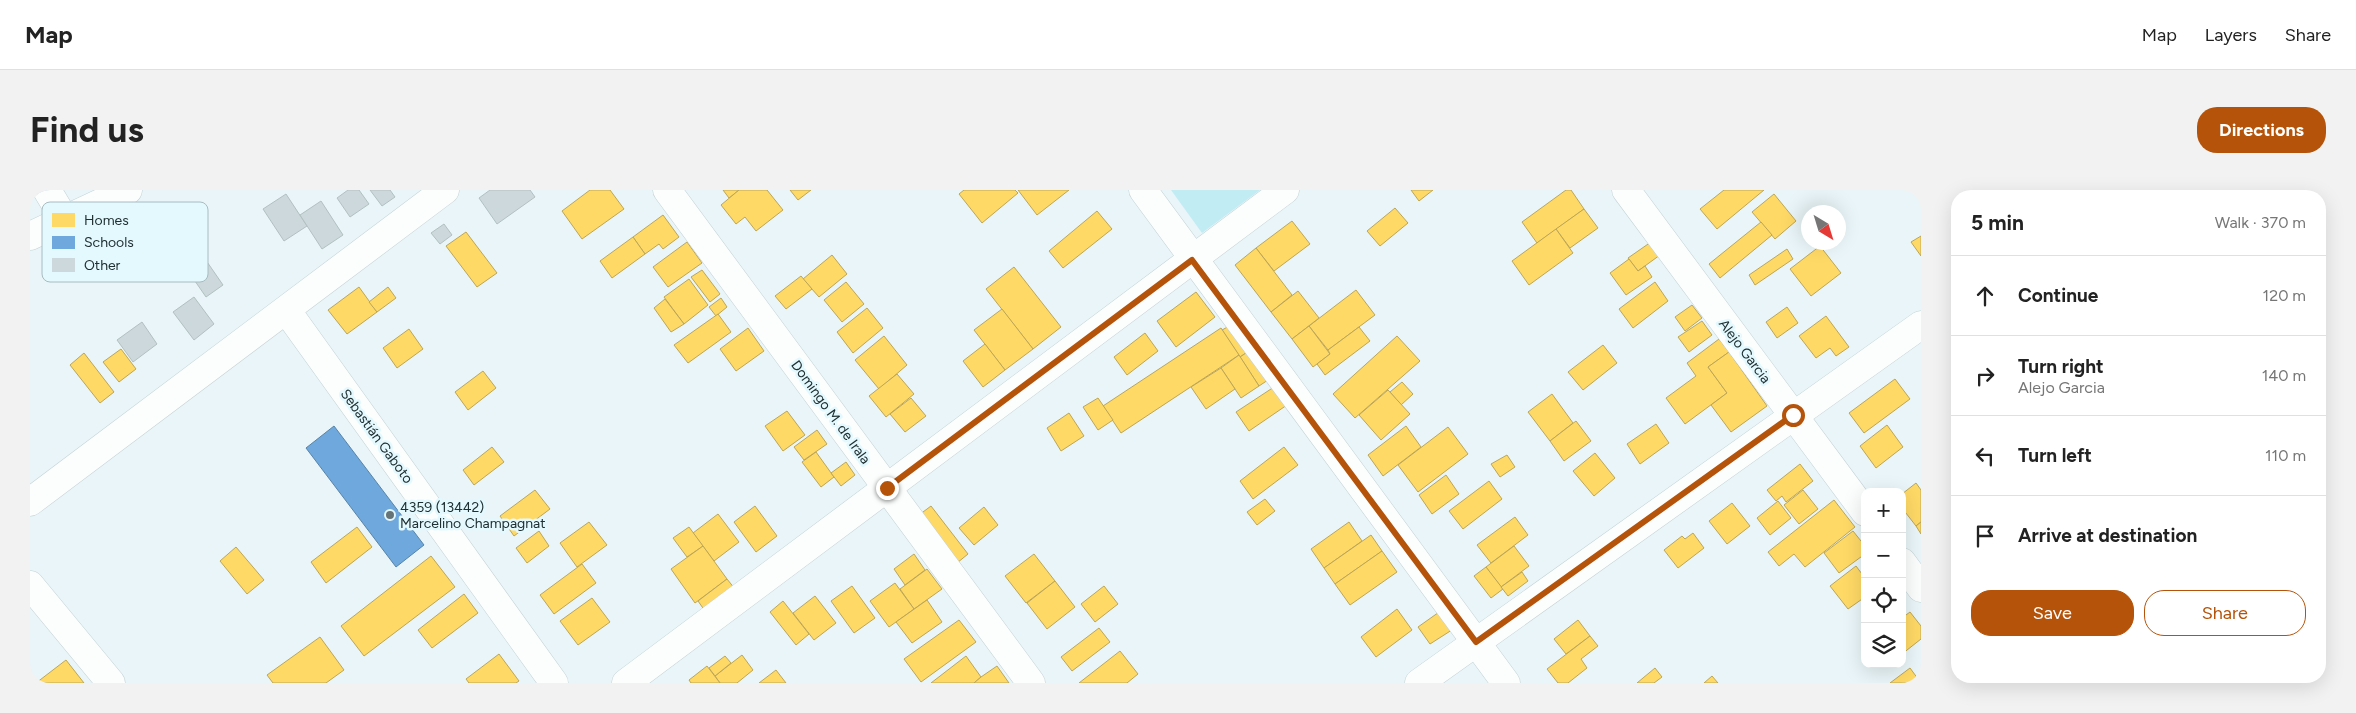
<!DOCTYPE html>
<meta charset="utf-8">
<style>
:root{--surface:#fff;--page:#f2f2f2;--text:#222;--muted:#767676;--line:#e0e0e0;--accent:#b45309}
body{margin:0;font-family:Figtree,sans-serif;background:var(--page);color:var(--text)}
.controls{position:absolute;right:15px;bottom:15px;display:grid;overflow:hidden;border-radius:10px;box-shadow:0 5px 20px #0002}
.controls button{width:45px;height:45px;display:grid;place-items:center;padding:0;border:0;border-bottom:1px solid var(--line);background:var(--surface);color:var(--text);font:25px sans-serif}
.compass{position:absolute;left:1771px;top:15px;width:45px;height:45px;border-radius:50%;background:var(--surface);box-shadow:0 5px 20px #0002;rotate:142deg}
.stop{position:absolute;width:15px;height:15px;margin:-11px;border:4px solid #b45309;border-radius:50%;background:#fff}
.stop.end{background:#b45309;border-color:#fff;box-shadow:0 1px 5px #0008}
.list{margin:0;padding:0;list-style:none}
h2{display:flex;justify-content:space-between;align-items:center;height:65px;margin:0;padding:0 20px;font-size:21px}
h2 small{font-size:16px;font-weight:400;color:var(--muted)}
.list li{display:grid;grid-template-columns:32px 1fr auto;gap:15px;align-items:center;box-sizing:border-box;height:80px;padding:0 20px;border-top:1px solid var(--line)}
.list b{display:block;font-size:19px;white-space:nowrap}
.list p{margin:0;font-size:16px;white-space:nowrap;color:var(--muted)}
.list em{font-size:16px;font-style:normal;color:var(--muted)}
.actions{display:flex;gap:10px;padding:15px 20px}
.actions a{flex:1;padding:11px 0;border:1px solid var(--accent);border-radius:20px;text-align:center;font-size:18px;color:var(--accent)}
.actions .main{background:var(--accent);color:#fff}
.icon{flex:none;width:28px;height:28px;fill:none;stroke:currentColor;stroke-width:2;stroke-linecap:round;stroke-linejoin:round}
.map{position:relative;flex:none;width:1891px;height:493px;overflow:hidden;border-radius:20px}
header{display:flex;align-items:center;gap:30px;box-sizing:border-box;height:70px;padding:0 25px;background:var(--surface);border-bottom:1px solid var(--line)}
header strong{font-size:24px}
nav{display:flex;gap:28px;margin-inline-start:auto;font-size:18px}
.intro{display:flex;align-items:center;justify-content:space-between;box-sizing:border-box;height:120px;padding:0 30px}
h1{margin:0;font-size:35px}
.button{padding:12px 22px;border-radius:20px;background:var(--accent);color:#fff;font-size:18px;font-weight:700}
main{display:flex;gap:30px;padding:0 30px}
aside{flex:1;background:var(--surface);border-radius:20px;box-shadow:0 5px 20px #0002}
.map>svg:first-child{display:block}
.green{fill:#c2ecf4}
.homes{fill:#ffd966;stroke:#bca656}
.schools{fill:#6fa8dc;stroke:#5784a9}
.building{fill:#ccd8db;stroke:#b3c0c2}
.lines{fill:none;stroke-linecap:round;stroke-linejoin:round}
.minor-casing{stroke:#c4d1d4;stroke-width:29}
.minor{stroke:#fcfefe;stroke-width:28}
.route{stroke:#b45309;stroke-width:6}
.poi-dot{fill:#667477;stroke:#e3f9fe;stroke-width:2}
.labels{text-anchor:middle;stroke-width:5;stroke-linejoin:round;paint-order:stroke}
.street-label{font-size:14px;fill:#202f31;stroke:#e3f9fe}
.poi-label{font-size:14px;fill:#202f31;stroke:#e3f9fe;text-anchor:start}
.key{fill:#e3f9fe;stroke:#a8bcc0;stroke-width:1}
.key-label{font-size:14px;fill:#202f31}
</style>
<header>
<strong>Map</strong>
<nav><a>Map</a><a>Layers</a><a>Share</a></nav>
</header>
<div class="intro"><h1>Find us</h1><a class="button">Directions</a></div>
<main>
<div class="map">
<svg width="1891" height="493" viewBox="0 0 1891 493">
<rect width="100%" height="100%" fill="#e9f5f8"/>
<path class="green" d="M1141,0H1230L1172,43Z"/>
<g class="homes">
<path d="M560,0H580L594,19L552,49L532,21Z"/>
<path d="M693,0H709L699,8Z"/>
<path d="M709,0H737L753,20L726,41L715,27L706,34L691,15Z"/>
<path d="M760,0H781L768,10Z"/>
<path d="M934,0H985L988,3L952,33L929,4Z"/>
<path d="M988,0H1039L1007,25Z"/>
<path d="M1381,0H1403L1389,11Z"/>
<path d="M1536,0H1541L1554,19L1507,53L1492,32Z"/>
<path d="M1694,0H1734L1687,39L1670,19Z"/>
<path d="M1744,4L1766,31L1745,49L1722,22Z"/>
<path d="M1365,18L1378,33L1350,56L1337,41Z"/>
<path d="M1554,19L1568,38L1540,58L1526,39Z"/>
<path d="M1067,21L1082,39L1033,78L1019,61Z"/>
<path d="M633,25L649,47L633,59L629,54L615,64L603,47Z"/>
<path d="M1262,31L1280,54L1244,81L1226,58Z"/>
<path d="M1731,32L1742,45L1690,88L1679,74Z"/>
<path d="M1526,39L1543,63L1499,95L1482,71Z"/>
<path d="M436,42L467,83L447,97L416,56Z"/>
<path d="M1891,46V66L1881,52Z"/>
<path d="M603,47L615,64L582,88L570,71Z"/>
<path d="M657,52L672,73L638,97L623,77Z"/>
<path d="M1621,52L1630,65L1608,81L1598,68Z"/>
<path d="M1790,56L1811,83L1781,106L1760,79Z"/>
<path d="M1226,58L1262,105L1241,122L1205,75Z"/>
<path d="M1757,59L1763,69L1725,95L1719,85Z"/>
<path d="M802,65L817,84L789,107L773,89Z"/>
<path d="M1599,69L1608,81L1615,76L1622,87L1596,105L1580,83Z"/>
<path d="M984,77L1031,137L1003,159L956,99Z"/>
<path d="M672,80L690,104L680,112L661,87Z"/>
<path d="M771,86L782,99L756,119L745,106Z"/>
<path d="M659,89L678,115L654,134L634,107Z"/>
<path d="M816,92L834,114L812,132L794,110Z"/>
<path d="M1625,92L1638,111L1603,138L1589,119Z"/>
<path d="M329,97L347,122L317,144L298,120Z"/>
<path d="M358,97L366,108L347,122L339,112Z"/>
<path d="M1326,100L1345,125L1298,160L1279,136Z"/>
<path d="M1268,101L1289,128L1262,149L1241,122Z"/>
<path d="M1166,102L1185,127L1146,157L1127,131Z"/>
<path d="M691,108L697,117L686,126L679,117Z"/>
<path d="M635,109L654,134L641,142L624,118Z"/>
<path d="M1662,115L1672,128L1655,141L1645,127Z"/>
<path d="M1757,117L1768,133L1747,148L1736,132Z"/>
<path d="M837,118L853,138L823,163L807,142Z"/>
<path d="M972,119L1003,159L975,180L944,140Z"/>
<path d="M688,124L701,142L658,173L644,155Z"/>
<path d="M1796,126L1819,157L1806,166L1800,158L1786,168L1769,146Z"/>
<path d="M1672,131L1682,145L1659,162L1648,147Z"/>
<path d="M1203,134L1220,160L1210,167L1192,140Z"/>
<path d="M1279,136L1300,164L1283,177L1262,149Z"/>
<path d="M1329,137L1340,151L1295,185L1287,174L1300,164L1298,160Z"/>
<path d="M718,138L734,161L706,181L690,159Z"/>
<path d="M1191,138L1209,165L1091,243L1073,216Z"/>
<path d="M379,139L393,159L367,178L353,158Z"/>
<path d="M1115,143L1128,161L1097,185L1084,167Z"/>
<path d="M854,146L877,175L849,199L825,170Z"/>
<path d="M1367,146L1390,171L1325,228L1303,204Z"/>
<path d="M1689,149L1699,162L1678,177L1697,203L1655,234L1636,208L1666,186L1657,173Z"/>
<path d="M955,154L975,180L953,197L933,171Z"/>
<path d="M1573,155L1587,173L1553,200L1538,182Z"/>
<path d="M91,159L106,179L89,192L73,172Z"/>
<path d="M1219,161L1238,190L1229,196L1210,167Z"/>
<path d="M1699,162L1737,216L1701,242L1681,215L1697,203L1678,177Z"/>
<path d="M54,163L84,202L70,213L40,175Z"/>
<path d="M1209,165L1229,196L1211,208L1191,178Z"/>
<path d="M1191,178L1205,199L1176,219L1161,197Z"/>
<path d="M453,181L466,198L438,220L425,202Z"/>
<path d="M867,184L884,204L856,227L839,206Z"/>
<path d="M1865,189L1880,209L1834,243L1819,223Z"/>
<path d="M1372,192L1383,204L1371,215L1360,202Z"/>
<path d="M1244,197L1257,215L1219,241L1206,222Z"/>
<path d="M1358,200L1380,224L1351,250L1329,225Z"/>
<path d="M1522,204L1543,233L1520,251L1498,222Z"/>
<path d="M881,208L896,226L875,242L860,224Z"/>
<path d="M1068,208L1083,230L1068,240L1053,217Z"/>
<path d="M757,221L775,245L753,261L735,236Z"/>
<path d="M1039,223L1054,246L1031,261L1017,238Z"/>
<path d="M1546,231L1561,251L1534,271L1520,251Z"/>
<path d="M1626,234L1639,253L1610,274L1597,254Z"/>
<path d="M1857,235L1873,257L1846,278L1830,256Z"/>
<path d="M1376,236L1391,257L1353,286L1338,265Z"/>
<path d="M1418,237L1438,264L1388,302L1368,275Z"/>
<path d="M787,240L797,254L774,270L764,257Z"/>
<path d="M462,257L474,272L444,295L433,280Z"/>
<path d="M1254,257L1268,275L1223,309L1210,291Z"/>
<path d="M786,262L804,287L791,297L772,272Z"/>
<path d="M1565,263L1585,288L1564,306L1543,281Z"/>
<path d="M1477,265L1485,277L1470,287L1461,274Z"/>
<path d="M816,272L825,285L811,296L801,283Z"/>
<path d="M1770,274L1783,291L1756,312L1752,306L1746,311L1737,300Z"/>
<path d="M1416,285L1429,304L1402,324L1389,305Z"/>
<path d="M1459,291L1472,309L1433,339L1419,321Z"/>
<path d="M1886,293L1891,300V332L1886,336L1872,318V304Z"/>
<path d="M505,300L520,319L484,346L470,326Z"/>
<path d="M1773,300L1788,319L1769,334L1754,315Z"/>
<path d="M1235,309L1245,321L1227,335L1217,322Z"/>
<path d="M1804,310L1825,337L1775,377L1764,364L1749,376L1738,362Z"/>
<path d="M1748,311L1761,328L1740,345L1727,328Z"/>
<path d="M1702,313L1720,336L1697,354L1679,331Z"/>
<path d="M725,316L747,346L726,362L704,332Z"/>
<path d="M901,316L938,364L927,373L889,325Z"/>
<path d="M954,317L968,335L944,355L929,338Z"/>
<path d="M688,324L709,352L684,371L663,343Z"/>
<path d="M1485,327L1498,345L1461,373L1447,355Z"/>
<path d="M559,332L577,355L547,377L530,353Z"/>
<path d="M1319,332L1332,351L1294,378L1281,359Z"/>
<path d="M1891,332V344L1886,336Z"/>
<path d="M327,337L342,357L296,393L281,372Z"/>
<path d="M659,337L673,356L657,367L643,348Z"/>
<path d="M509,341L519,356L497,373L486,358Z"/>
<path d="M1823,341L1835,356V364L1809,383L1794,363Z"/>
<path d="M1663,343L1674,358L1648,378L1634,360L1652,346L1655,349Z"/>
<path d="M1341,345L1352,361L1305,394L1294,378Z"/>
<path d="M673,356L697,389L665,413L641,379Z"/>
<path d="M1484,356L1499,376L1471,397L1456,377Z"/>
<path d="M206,357L234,390L217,404L190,371Z"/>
<path d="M1352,361L1367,382L1320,415L1305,394Z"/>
<path d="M884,364L895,380L875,395L864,379Z"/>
<path d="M1004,364L1025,391L996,413L975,386Z"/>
<path d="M401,366L425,397L334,466L311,436Z"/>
<path d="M552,374L566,393L524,424L510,405Z"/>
<path d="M1826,376L1835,388V407L1818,419L1800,396Z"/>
<path d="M1456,377L1473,399L1461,408L1444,386Z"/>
<path d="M897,379L912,399L884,419L870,399Z"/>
<path d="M1492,382L1498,391L1478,406L1471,397Z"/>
<path d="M697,389L705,399L675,421L668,411Z"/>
<path d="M1025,391L1045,417L1017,439L997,413Z"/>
<path d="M865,393L884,419L859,437L840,411Z"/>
<path d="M822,396L845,428L824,443L801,411Z"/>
<path d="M1074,396L1088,414L1065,432L1051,414Z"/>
<path d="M434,404L448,423L402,458L388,440Z"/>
<path d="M785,406L806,433L784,450L763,423Z"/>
<path d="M562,408L580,432L548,455L530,431Z"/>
<path d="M897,410L912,432L882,453L866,432Z"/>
<path d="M753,411L779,444L766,455L740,422Z"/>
<path d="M1367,419L1382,440L1346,467L1331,447Z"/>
<path d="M1412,420L1425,438L1400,454L1388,437Z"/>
<path d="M1880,422L1891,436V449L1872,464V428Z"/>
<path d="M929,430L946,452L891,492L874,469Z"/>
<path d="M1548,430L1560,446L1536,464L1524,449Z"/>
<path d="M1069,438L1080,452L1042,481L1031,467Z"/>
<path d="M1560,446L1568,456L1551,469L1557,478L1538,493H1528L1517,479Z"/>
<path d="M290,447L314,480L296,493H243L237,485Z"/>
<path d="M1090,461L1108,484L1097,493H1049Z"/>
<path d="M469,464L489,491L486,493H439L436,489Z"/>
<path d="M712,465L723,480L707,493H690L685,486Z"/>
<path d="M695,466L701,473L685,486L679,478Z"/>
<path d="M936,466L951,487L944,493H901Z"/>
<path d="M36,470L54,493H6Z"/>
<path d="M677,476L690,493H661L659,490Z"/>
<path d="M967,476L979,493H944L951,487Z"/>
<path d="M1625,478L1632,487L1624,493H1607Z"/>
<path d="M1880,478L1891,493H1860Z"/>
<path d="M746,480L756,493H729Z"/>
<path d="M1682,486L1688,493H1674Z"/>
</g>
<path class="schools" d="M304,236L394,355L366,377L276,258Z"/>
<g class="building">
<path d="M318,0H329L339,14L320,27L307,8Z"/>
<path d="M340,0H360L365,7L352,16Z"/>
<path d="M460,0H500L505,7L467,34L449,8Z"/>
<path d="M256,4L277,36L254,51L233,19Z"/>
<path d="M291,11L313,45L292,59L270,25Z"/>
<path d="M414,34L422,45L410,54L401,43Z"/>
<path d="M173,66L193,95L176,107L156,78Z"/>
<path d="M164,107L184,134L164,150L143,122Z"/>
<path d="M112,132L127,154L103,172L87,150Z"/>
</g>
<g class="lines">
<defs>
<g id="minor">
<path d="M17,0L35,30"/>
<path d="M637,0L1001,493"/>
<path d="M1113,0L1476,493"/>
<path d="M1596,0L1835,322"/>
<path d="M0,46L98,0"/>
<path d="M257,121L524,493"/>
<path d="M0,312L415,0"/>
<path d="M1872,372L1891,398"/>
<path d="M0,395L81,493"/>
<path d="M596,493L1255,0"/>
<path d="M1389,493L1891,135"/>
</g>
</defs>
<use href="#minor" class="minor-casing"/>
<use href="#minor" class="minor"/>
</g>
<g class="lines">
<path class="route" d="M857,298L1162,70L1446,452L1763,225"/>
</g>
<circle class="poi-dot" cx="360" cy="325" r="5"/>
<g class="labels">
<g class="street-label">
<text transform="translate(1715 161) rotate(53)" y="5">Alejo Garcia</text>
<text transform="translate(801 222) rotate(54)" y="5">Domingo M. de Irala</text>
<text transform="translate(347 246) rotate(54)" y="5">Sebastián Gaboto</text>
</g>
<g class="poi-label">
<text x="370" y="322">4359 (13442)<tspan x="370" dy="16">Marcelino Champagnat</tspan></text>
</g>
</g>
<rect x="12" y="12" width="166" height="80" rx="8" class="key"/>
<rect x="22" y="23" width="23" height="14" fill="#ffd966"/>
<rect x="22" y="46" width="23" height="13" fill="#6fa8dc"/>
<rect x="22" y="68" width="23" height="14" fill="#ccd8db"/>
<g class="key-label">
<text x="54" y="35">Homes</text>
<text x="54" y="57">Schools</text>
<text x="54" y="80">Other</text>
</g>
</svg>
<div class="controls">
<button>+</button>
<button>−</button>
<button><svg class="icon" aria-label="locate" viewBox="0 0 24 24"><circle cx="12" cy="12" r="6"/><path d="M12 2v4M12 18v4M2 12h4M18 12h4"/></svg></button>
<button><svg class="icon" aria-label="layers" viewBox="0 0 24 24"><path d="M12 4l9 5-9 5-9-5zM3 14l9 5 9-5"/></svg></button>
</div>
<svg class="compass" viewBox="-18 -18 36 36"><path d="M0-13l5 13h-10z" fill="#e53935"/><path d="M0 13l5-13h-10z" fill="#767676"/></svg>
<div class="stop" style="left:1763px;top:225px"></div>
<div class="stop end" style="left:857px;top:298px"></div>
</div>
<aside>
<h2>5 min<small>Walk · 370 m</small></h2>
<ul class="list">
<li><svg class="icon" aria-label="ahead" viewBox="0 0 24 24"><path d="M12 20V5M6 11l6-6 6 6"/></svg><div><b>Continue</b></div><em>120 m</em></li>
<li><svg class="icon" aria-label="right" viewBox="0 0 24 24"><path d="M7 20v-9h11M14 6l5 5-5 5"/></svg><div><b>Turn right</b><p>Alejo Garcia</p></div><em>140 m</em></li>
<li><svg class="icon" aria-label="left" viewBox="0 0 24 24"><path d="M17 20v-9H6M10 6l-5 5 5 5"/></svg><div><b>Turn left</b></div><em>110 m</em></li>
<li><svg class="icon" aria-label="arrive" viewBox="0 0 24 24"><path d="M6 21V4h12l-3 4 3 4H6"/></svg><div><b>Arrive at destination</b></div></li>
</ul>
<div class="actions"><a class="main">Save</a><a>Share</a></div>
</aside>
</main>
